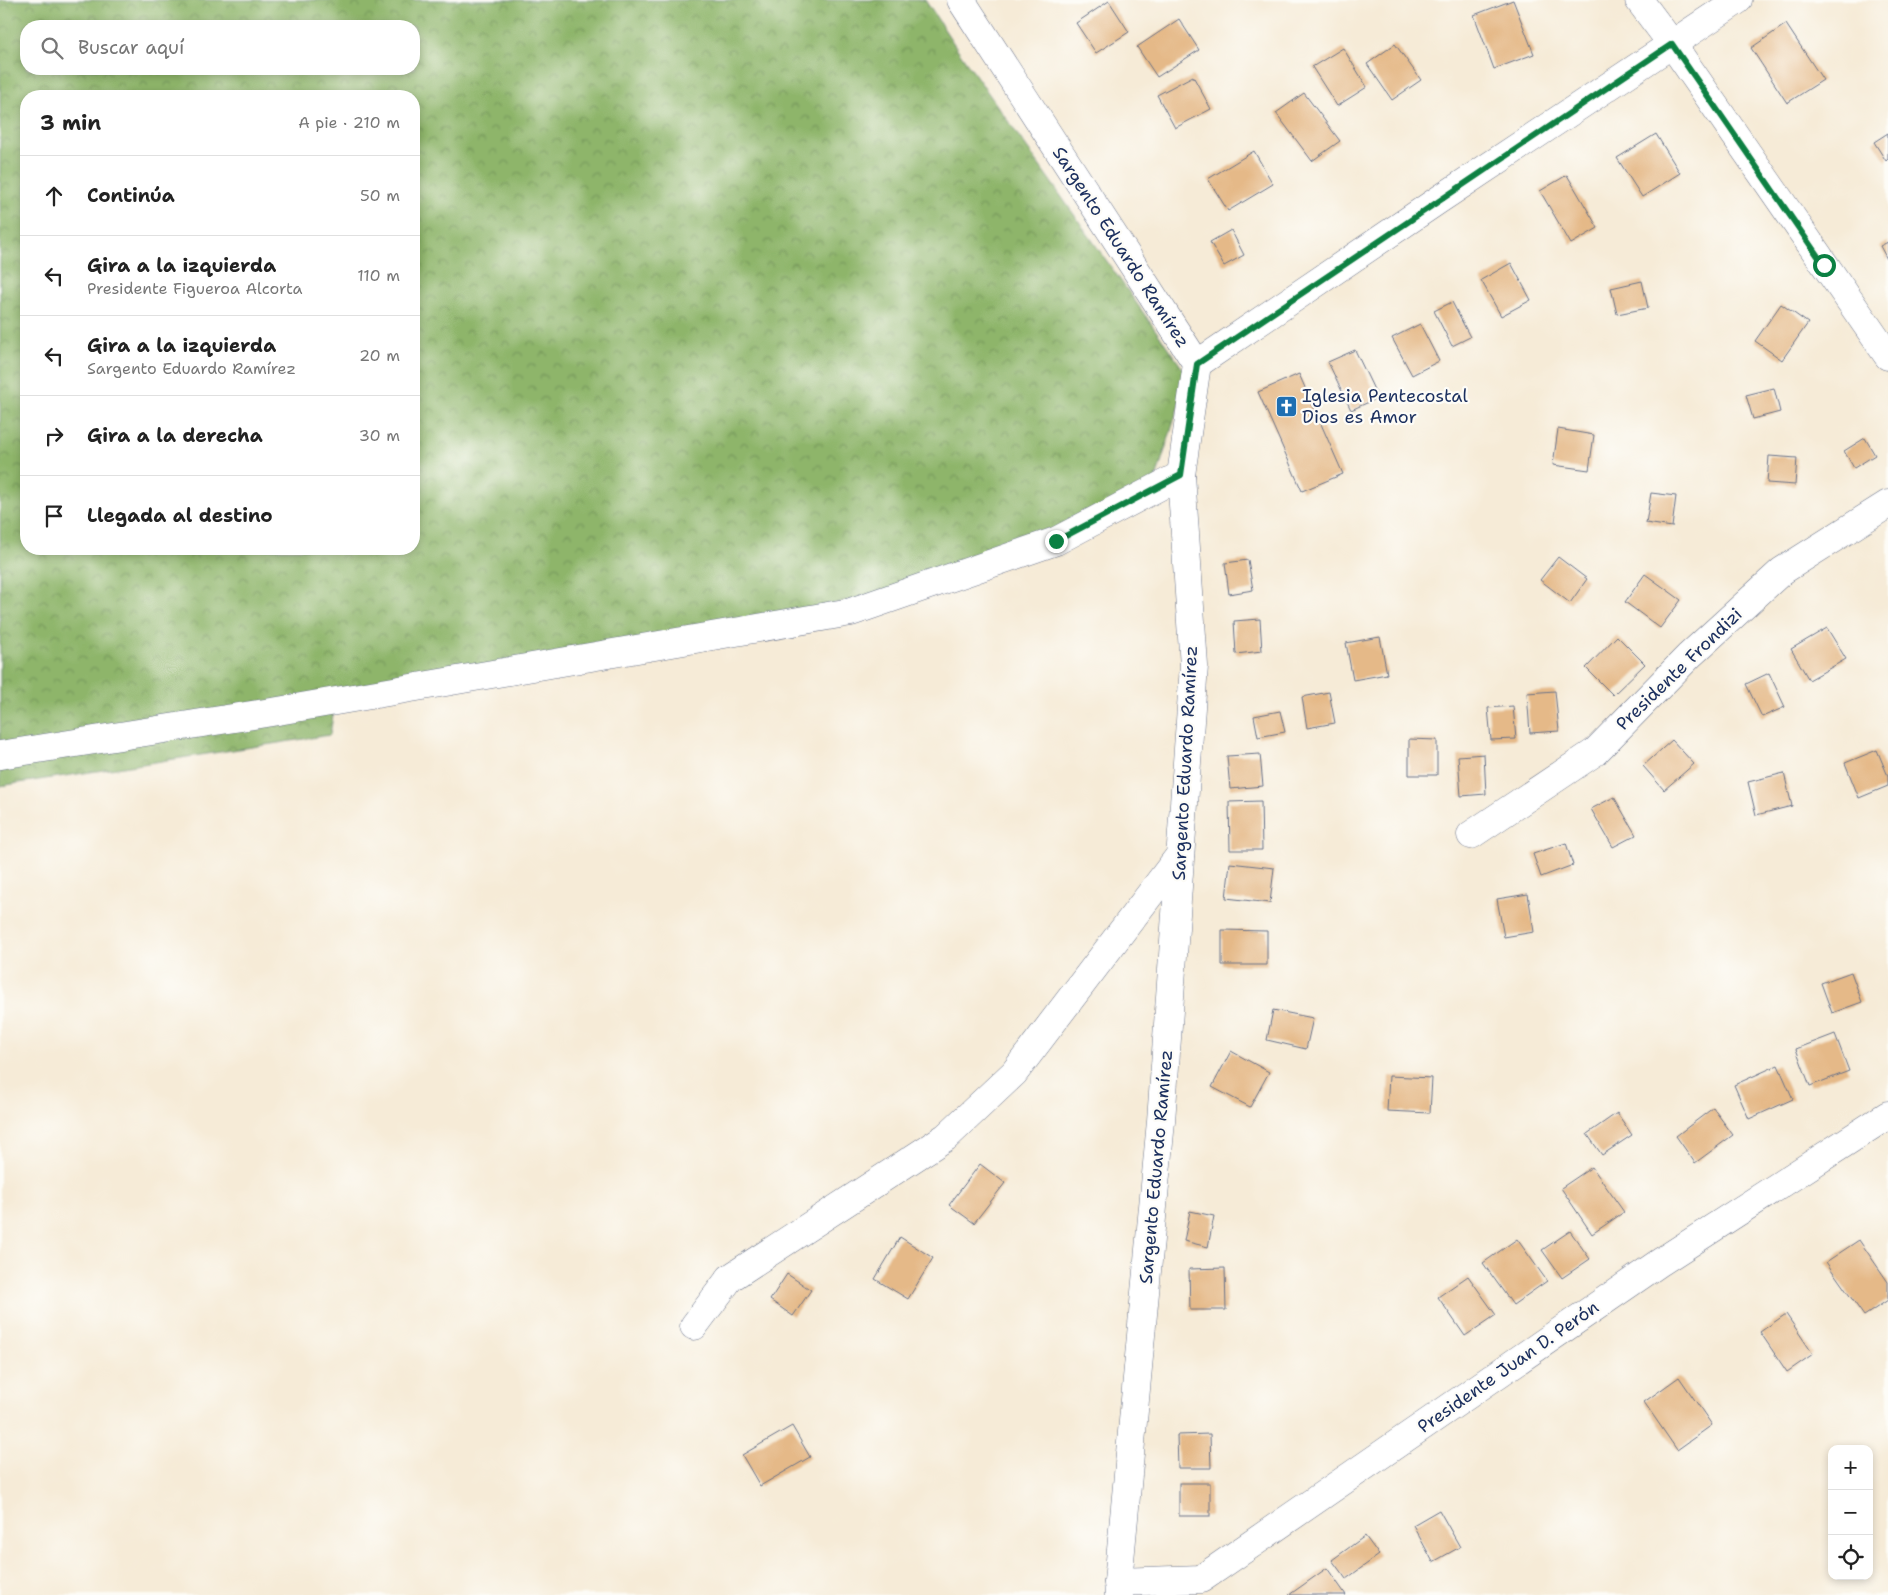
<!DOCTYPE html>
<html lang="es">
<meta charset="utf-8">
<style>
:root{--surface:#fff;--page:#f6f6f6;--text:#222;--muted:#767676;--line:#e0e0e0}
body{margin:0;font-family:"Shantell Sans",sans-serif;background:var(--page);color:var(--text)}
.controls{position:absolute;right:15px;bottom:15px;display:grid;overflow:hidden;border-radius:10px;box-shadow:0 2px 8px #0003}
.controls button{width:45px;height:45px;display:grid;place-items:center;padding:0;border:0;border-bottom:1px solid var(--line);background:var(--surface);color:var(--text);font:25px sans-serif}
.stop{position:absolute;width:15px;height:15px;margin:-11px;border:4px solid #0b8043;border-radius:50%;background:#fff}
.stop.end{background:#0b8043;border-color:#fff;box-shadow:0 1px 5px #0008}
.list{margin:0;padding:0;list-style:none}
h2{display:flex;justify-content:space-between;align-items:center;height:65px;margin:0;padding:0 20px;font-size:21px}
h2 small{font-size:16px;font-weight:400;color:var(--muted)}
.list li{display:grid;grid-template-columns:32px 1fr auto;gap:15px;align-items:center;box-sizing:border-box;height:80px;padding:0 20px;border-top:1px solid var(--line)}
.list b{display:block;font-size:19px;white-space:nowrap}
.list p{margin:0;font-size:16px;white-space:nowrap;color:var(--muted)}
.list em{font-size:16px;font-style:normal;color:var(--muted)}
.icon{flex:none;width:28px;height:28px;fill:none;stroke:currentColor;stroke-width:2;stroke-linecap:round;stroke-linejoin:round}
.map{position:relative;flex:none;width:1888px;height:1595px;overflow:hidden}
.search{position:absolute;background:var(--surface);box-shadow:0 2px 8px #0003;left:20px;top:20px;width:400px;height:55px;display:flex;align-items:center;gap:12px;box-sizing:border-box;padding:0 18px;border-radius:20px;color:var(--muted);font-size:19px}
.panel{position:absolute;background:var(--surface);box-shadow:0 2px 8px #0003;left:20px;top:90px;width:400px;height:465px;border-radius:20px}
.map>svg:first-child{display:block}
.forest{fill:url(#forest-crowns);stroke:#547264;fill-rule:evenodd}
.building{fill:#e5b988}
.lines{fill:none;stroke-linecap:round;stroke-linejoin:round}
.minor-casing{stroke:#687188;stroke-width:29}
.minor{stroke:#fff;stroke-width:28}
.route{stroke:#0b8043;stroke-width:6}
.labels{text-anchor:middle;stroke-width:4.5;stroke-linejoin:round;paint-order:stroke}
.street-label{font-size:18px;fill:#1b2f5e;stroke:#fdfcf7}
.poi-label{font-size:18px;fill:#1b2f5e;stroke:#fdfcf7;text-anchor:start}
</style>
<div class="map">
<svg width="1888" height="1595" viewBox="0 0 1888 1595">
<defs>
<pattern id="forest-crowns" width="20" height="18" patternUnits="userSpaceOnUse" patternTransform="scale(1.25)"><rect width="20" height="18" fill="#8eb56a"/><path d="M2 6a3 3 0 1 1 6 0M12 15a3 3 0 1 1 6 0" fill="none" stroke="#73945a"/></pattern>
</defs>
<rect width="100%" height="100%" fill="#fdfcf7"/>
<filter id="ink" filterUnits="userSpaceOnUse"><feTurbulence type="fractalNoise" baseFrequency=".02" numOctaves="2"/><feDisplacementMap in="SourceGraphic" scale="10" xChannelSelector="R" yChannelSelector="G"/><feConvolveMatrix kernelMatrix="1 2 1 2 8 2 1 2 1" color-interpolation-filters="sRGB"/></filter>
<filter id="wash" filterUnits="userSpaceOnUse"><feTurbulence type="fractalNoise" baseFrequency=".0096" numOctaves="4" result="noise"/><feDisplacementMap in="SourceGraphic" scale="20" xChannelSelector="R" yChannelSelector="G"/><feGaussianBlur stdDeviation="1.12" result="paint"/><feColorMatrix in="noise" values="0 0 0 0 0 0 0 0 0 0 0 0 0 0 0 0 0 1.4 0 .05"/><feComposite in="paint" operator="in"/></filter>
<g filter="url(#wash)">
<rect width="100%" height="100%" fill="#f6ebd7"/>
<path class="forest" d="M0,0H925L960,53L1188,376L1153,488L935,582L668,640L337,689L330,735L0,786ZM26,26H414V69H26ZM26,96H414V549H26Z"/>
<g id="blocks">
<g class="building">
<path d="M1513,0L1534,54L1494,69L1474,15Z"/>
<path d="M1109,1L1129,32L1096,53L1076,23Z"/>
<path d="M1179,19L1199,50L1157,77L1137,47Z"/>
<path d="M1786,24L1823,80L1787,103L1751,48Z"/>
<path d="M1395,44L1421,80L1392,100L1367,64Z"/>
<path d="M1343,48L1367,87L1337,106L1312,67Z"/>
<path d="M1193,76L1211,109L1175,128L1157,95Z"/>
<path d="M1304,93L1340,141L1312,161L1276,113Z"/>
<path d="M1888,133V159L1886,161L1874,142Z"/>
<path d="M1656,134L1680,173L1642,197L1617,158Z"/>
<path d="M1254,151L1273,184L1228,211L1208,179Z"/>
<path d="M1567,175L1598,228L1571,244L1540,191Z"/>
<path d="M1231,230L1244,255L1224,266L1210,242Z"/>
<path d="M1888,242V261L1880,246Z"/>
<path d="M1511,263L1531,300L1501,316L1481,280Z"/>
<path d="M1642,281L1648,308L1617,314L1611,288Z"/>
<path d="M1452,302L1470,337L1452,346L1434,311Z"/>
<path d="M1781,304L1808,323L1782,360L1755,341Z"/>
<path d="M1420,324L1439,361L1412,375L1392,338Z"/>
<path d="M1355,350L1378,398L1351,410L1328,362Z"/>
<path d="M1299,374L1343,474L1302,491L1258,392Z"/>
<path d="M1774,388L1780,412L1753,419L1746,395Z"/>
<path d="M1558,429L1594,435L1589,470L1553,465Z"/>
<path d="M1865,438L1875,455L1854,468L1844,451Z"/>
<path d="M1769,456L1797,458L1795,485L1767,483Z"/>
<path d="M1651,493L1676,496L1672,527L1646,523Z"/>
<path d="M1558,557L1587,579L1570,603L1540,580Z"/>
<path d="M1248,560L1253,590L1229,594L1225,563Z"/>
<path d="M1645,574L1681,600L1660,628L1625,602Z"/>
<path d="M1260,619L1262,651L1236,654L1234,621Z"/>
<path d="M1827,628L1846,659L1809,680L1791,649Z"/>
<path d="M1617,636L1645,664L1613,695L1586,668Z"/>
<path d="M1380,637L1387,674L1353,680L1346,643Z"/>
<path d="M1769,673L1785,707L1762,717L1746,684Z"/>
<path d="M1555,691L1559,731L1530,733L1527,693Z"/>
<path d="M1329,692L1335,723L1307,728L1302,697Z"/>
<path d="M1513,706L1516,739L1491,740L1488,708Z"/>
<path d="M1280,711L1285,732L1258,737L1254,716Z"/>
<path d="M1409,739L1437,740V775H1409Z"/>
<path d="M1672,740L1694,764L1664,790L1643,766Z"/>
<path d="M1877,750L1888,776V786L1859,798L1845,763Z"/>
<path d="M1260,754L1263,786L1230,789L1227,756Z"/>
<path d="M1484,754L1486,794L1461,796L1458,756Z"/>
<path d="M1784,773L1792,806L1756,815L1748,782Z"/>
<path d="M1614,797L1636,835L1613,847L1591,809Z"/>
<path d="M1261,801L1262,850H1230L1229,802Z"/>
<path d="M1566,843L1573,865L1541,877L1533,854Z"/>
<path d="M1230,863L1274,868L1270,903L1226,898Z"/>
<path d="M1528,894L1534,932L1504,937L1497,899Z"/>
<path d="M1222,930L1267,931V965H1222Z"/>
<path d="M1851,972L1862,1002L1832,1013L1821,983Z"/>
<path d="M1273,1010L1313,1018L1306,1049L1267,1040Z"/>
<path d="M1835,1034L1849,1071L1810,1086L1796,1049Z"/>
<path d="M1231,1051L1269,1072L1250,1107L1212,1087Z"/>
<path d="M1778,1065L1793,1099L1749,1119L1734,1085Z"/>
<path d="M1389,1076L1432,1078L1430,1113L1387,1111Z"/>
<path d="M1713,1108L1733,1135L1695,1163L1676,1136Z"/>
<path d="M1617,1113L1632,1135L1602,1155L1587,1134Z"/>
<path d="M980,1164L1005,1183L974,1223L949,1205Z"/>
<path d="M1592,1167L1624,1212L1592,1234L1561,1188Z"/>
<path d="M1190,1211L1214,1216L1208,1247L1184,1241Z"/>
<path d="M1570,1231L1590,1259L1562,1278L1542,1250Z"/>
<path d="M900,1237L933,1258L908,1299L875,1279Z"/>
<path d="M1517,1239L1547,1281L1513,1305L1483,1263Z"/>
<path d="M1859,1240L1888,1282V1300L1864,1316L1826,1262Z"/>
<path d="M1225,1268L1226,1310H1190L1189,1269Z"/>
<path d="M787,1274L811,1290L793,1316L770,1300Z"/>
<path d="M1468,1276L1496,1315L1465,1336L1438,1297Z"/>
<path d="M1786,1314L1813,1354L1787,1372L1760,1332Z"/>
<path d="M1679,1377L1712,1425L1677,1450L1644,1402Z"/>
<path d="M792,1426L810,1457L760,1486L742,1455Z"/>
<path d="M1210,1434L1211,1468H1178L1177,1435Z"/>
<rect x="1179" y="1483" width="31" height="33"/>
<path d="M1439,1510L1460,1547L1433,1562L1413,1525Z"/>
<path d="M1365,1536L1379,1555L1346,1579L1332,1560Z"/>
<path d="M1327,1568L1346,1595H1289Z"/>
</g>
</g>
</g>
<g filter="url(#ink)">
<use href="#blocks" fill-opacity="0" stroke="#687188" stroke-width="1"/>
<g class="lines">
<defs>
<g id="minor">
<path d="M961,0L1197,364L1181,475L1194,666L1161,1121L1118,1582L1119,1595"/>
<path d="M1639,0L1672,44L1888,356"/>
<path d="M1197,364L1437,201L1738,0"/>
<path d="M0,755L278,711L851,612L1056,541L1181,475"/>
<path d="M1471,835L1595,752L1689,656L1782,571L1888,504"/>
<path d="M694,1326L730,1278L946,1137L1014,1073L1180,855"/>
<path d="M1118,1582L1201,1579L1659,1263L1888,1115"/>
</g>
</defs>
<use href="#minor" class="minor-casing"/>
<use href="#minor" class="minor"/>
</g>
</g>
<g class="lines" filter="url(#ink)">
<path class="route" d="M1056,541L1181,475L1197,364L1672,44L1824,265"/>
</g>
<defs>
<symbol id="church-square" viewBox="-11 -11 22 22"><rect x="-9" y="-9" width="18" height="18" rx="4" fill="#1f6fb2" stroke="#fdfcf7"/><path d="M-1.2-6h2.4v3.5h3.3v2.4h-3.3V6h-2.4V-.1h-3.3v-2.4h3.3Z" fill="#fff"/></symbol>
</defs>
<g fill-rule="evenodd">
<use href="#church-square" x="1274" y="394" width="25" height="25"/>
</g>
<g class="labels">
<g class="street-label">
<text transform="translate(1121 247) rotate(57)" y="6">Sargento Eduardo Ramírez</text>
<text transform="translate(1679 669) rotate(-44)" y="6">Presidente Frondizi</text>
<text transform="translate(1185 763) rotate(-87)" y="6">Sargento Eduardo Ramírez</text>
<text transform="translate(1156 1167) rotate(-85)" y="6">Sargento Eduardo Ramírez</text>
<text transform="translate(1508 1367) rotate(-35)" y="6">Presidente Juan D. Perón</text>
</g>
<g class="poi-label">
<text x="1302" y="402">Iglesia Pentecostal<tspan x="1302" dy="21">Dios es Amor</tspan></text>
</g>
</g>
</svg>
<div class="controls">
<button>+</button>
<button>−</button>
<button><svg class="icon" aria-label="locate" viewBox="0 0 24 24"><circle cx="12" cy="12" r="6"/><path d="M12 2v4M12 18v4M2 12h4M18 12h4"/></svg></button>
</div>
<div class="stop" style="left:1824px;top:265px"></div>
<div class="stop end" style="left:1056px;top:541px"></div>
<div class="search"><svg class="icon" aria-label="search" viewBox="0 0 24 24"><circle cx="10" cy="10" r="6"/><path d="M15 15l6 6"/></svg>Buscar aquí</div>
<section class="panel">
<h2>3 min<small>A pie · 210 m</small></h2>
<ul class="list">
<li><svg class="icon" aria-label="ahead" viewBox="0 0 24 24"><path d="M12 20V5M6 11l6-6 6 6"/></svg><div><b>Continúa</b></div><em>50 m</em></li>
<li><svg class="icon" aria-label="left" viewBox="0 0 24 24"><path d="M17 20v-9H6M10 6l-5 5 5 5"/></svg><div><b>Gira a la izquierda</b><p>Presidente Figueroa Alcorta</p></div><em>110 m</em></li>
<li><svg class="icon" aria-label="left" viewBox="0 0 24 24"><path d="M17 20v-9H6M10 6l-5 5 5 5"/></svg><div><b>Gira a la izquierda</b><p>Sargento Eduardo Ramírez</p></div><em>20 m</em></li>
<li><svg class="icon" aria-label="right" viewBox="0 0 24 24"><path d="M7 20v-9h11M14 6l5 5-5 5"/></svg><div><b>Gira a la derecha</b></div><em>30 m</em></li>
<li><svg class="icon" aria-label="arrive" viewBox="0 0 24 24"><path d="M6 21V4h12l-3 4 3 4H6"/></svg><div><b>Llegada al destino</b></div></li>
</ul>
</section>
</div>
